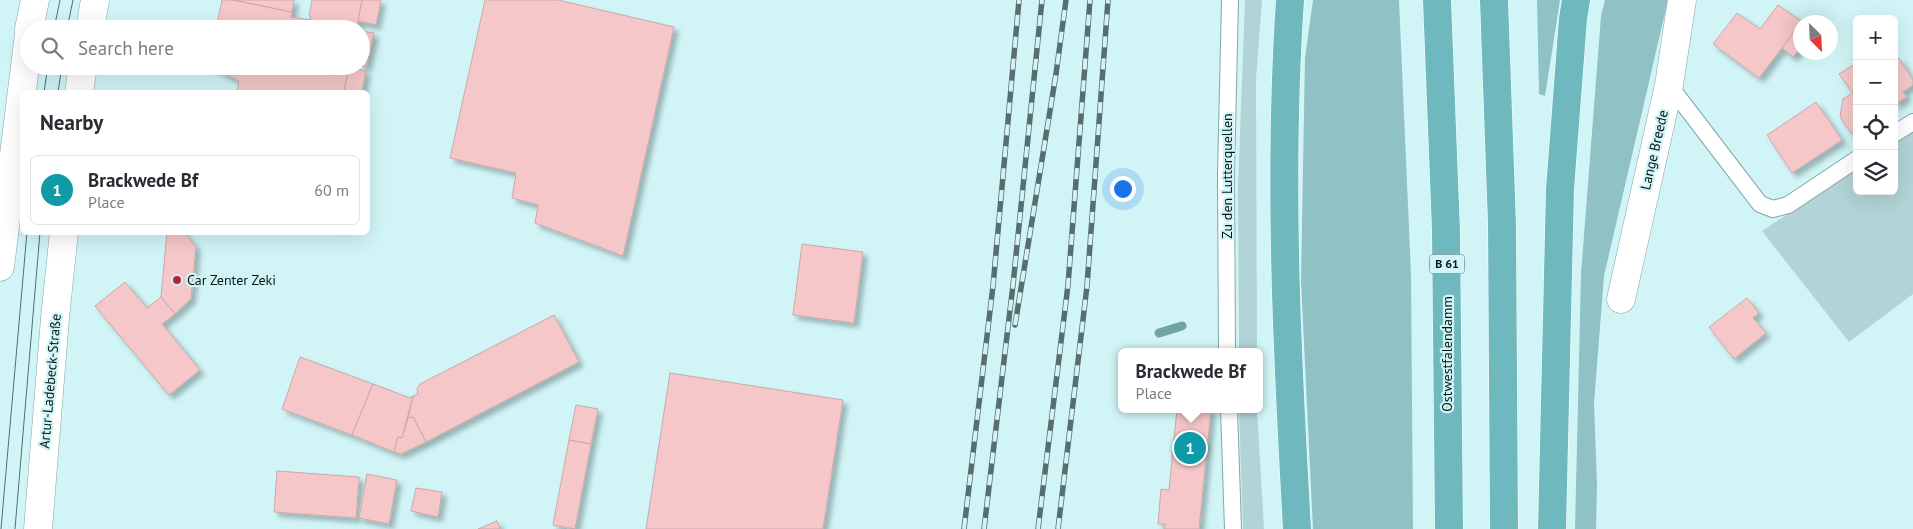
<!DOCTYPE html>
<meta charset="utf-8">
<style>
:root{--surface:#fff;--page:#f2f2f3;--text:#2b2b33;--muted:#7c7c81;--line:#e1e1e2;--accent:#0f766e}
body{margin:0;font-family:"PT Sans",sans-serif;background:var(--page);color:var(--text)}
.controls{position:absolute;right:15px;top:15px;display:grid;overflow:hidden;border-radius:8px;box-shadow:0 5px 20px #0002}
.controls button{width:45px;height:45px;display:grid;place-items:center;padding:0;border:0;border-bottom:1px solid var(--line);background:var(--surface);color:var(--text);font:25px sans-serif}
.compass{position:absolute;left:1793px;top:15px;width:45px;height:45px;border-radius:50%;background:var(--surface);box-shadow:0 5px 20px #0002;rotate:156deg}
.you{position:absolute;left:1122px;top:188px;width:18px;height:18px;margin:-12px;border:4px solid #fff;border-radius:50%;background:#1a73e8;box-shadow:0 0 0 8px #1a73e833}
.badge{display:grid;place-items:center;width:32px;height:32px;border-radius:50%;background:var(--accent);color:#fff;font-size:16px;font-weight:700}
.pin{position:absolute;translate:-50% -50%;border:2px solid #fff;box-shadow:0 1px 5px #0006}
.popup{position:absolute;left:1118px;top:348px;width:145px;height:65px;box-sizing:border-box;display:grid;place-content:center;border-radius:8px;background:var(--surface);filter:drop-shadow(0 1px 4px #0005);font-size:16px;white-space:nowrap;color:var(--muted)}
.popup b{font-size:19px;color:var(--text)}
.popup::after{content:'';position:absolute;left:50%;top:100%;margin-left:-10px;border:10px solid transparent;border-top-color:var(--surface)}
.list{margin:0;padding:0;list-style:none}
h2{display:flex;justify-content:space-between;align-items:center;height:65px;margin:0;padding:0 20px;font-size:21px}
h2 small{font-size:16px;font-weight:400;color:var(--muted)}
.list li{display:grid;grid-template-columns:32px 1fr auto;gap:15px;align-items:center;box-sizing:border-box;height:70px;margin:0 10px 10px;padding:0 10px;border:1px solid var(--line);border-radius:8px}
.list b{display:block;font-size:19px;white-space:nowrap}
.list p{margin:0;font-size:16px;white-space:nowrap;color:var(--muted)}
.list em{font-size:16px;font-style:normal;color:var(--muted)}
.icon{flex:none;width:28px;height:28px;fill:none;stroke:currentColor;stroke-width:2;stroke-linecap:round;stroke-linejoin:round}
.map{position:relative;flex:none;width:1913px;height:529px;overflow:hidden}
.search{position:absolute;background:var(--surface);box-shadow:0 5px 20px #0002;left:20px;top:20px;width:350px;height:55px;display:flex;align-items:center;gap:12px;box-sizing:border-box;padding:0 18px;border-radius:28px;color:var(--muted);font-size:19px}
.panel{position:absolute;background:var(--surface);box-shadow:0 5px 20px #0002;left:20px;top:90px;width:350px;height:145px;border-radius:8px}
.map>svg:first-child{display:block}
.green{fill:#b2d4d6}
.forest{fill:#90c2c5}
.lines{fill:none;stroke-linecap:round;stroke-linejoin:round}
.stream{stroke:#71a2a5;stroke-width:9}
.building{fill:#f5c7c8;stroke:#c9a9aa;filter:url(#shadow)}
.service-casing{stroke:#85a6a9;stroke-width:18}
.minor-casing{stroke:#85a6a9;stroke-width:29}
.tertiary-casing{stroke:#85a6a9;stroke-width:29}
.trunk-casing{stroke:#fff;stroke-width:29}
.service{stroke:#fff;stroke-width:16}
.minor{stroke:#fff;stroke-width:28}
.tertiary{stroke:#fff;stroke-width:28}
.trunk{stroke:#6fb8be;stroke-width:28}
.tram{stroke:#576d6e;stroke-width:1}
.rail-casing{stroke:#576d6e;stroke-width:5.5}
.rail{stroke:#d1f5f7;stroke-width:4;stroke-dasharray:11;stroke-linecap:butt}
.poi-dot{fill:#b52240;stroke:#d1f5f7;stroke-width:2}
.labels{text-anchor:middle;stroke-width:4.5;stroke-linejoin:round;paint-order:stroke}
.shield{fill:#d1f5f7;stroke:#44585a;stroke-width:1}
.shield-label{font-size:12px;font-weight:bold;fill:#081516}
.street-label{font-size:14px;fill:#081516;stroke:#d1f5f7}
.poi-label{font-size:14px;fill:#081516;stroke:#d1f5f7;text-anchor:start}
</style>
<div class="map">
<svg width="1913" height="529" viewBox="0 0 1913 529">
<defs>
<filter id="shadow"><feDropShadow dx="4.5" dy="4.5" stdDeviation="2.5" flood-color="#0004"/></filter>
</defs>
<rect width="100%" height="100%" fill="#d1f5f7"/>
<g class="green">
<path d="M1245,0H1262L1256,78L1257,352H1239L1238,188Z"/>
<path d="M1913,131V294L1849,342L1762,231L1857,168V191H1894V143Z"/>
<path d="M1239,409H1257L1264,529H1243Z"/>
</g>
<g class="forest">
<path d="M1313,0H1399L1411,274L1413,529H1313L1301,281L1305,58Z"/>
<path d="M1537,0H1560L1545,96L1539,94Z"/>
<path d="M1605,0H1668L1604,276L1594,403L1597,485L1596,529H1575L1581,274L1601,16Z"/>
</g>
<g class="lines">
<path class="stream" d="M1159,333L1182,326"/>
</g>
<g class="building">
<path d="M222,0H233L292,12L291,17L310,20L311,17L309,16L312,0H362L357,29H216Z"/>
<path d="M233,0H294L292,12Z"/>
<path d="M362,0H381L376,25L358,21Z"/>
<path d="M485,0H558L674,27L623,256L535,223L538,205L512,198L516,173L450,158Z"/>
<path d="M1778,5L1802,22L1759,78L1713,44L1737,13L1760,29Z"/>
<path d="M1800,23V49L1793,57L1782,48Z"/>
<path d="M361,31L374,33L366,67L361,66Z"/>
<path d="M1899,58L1913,80V85L1903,92L1907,97L1894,105V62Z"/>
<path d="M1853,65L1857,70V99L1839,74Z"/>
<path d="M209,66H349L344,92H237L239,81Z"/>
<path d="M349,67L366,71L362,92H344Z"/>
<path d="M1853,93L1857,99V130L1852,134L1840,117L1843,99Z"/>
<path d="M1816,102L1842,140L1792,173L1767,135Z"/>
<path d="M167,232H184L196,247L191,299L175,314L161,297Z"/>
<path d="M802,244L863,252L854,323L793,315Z"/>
<path d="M125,282L147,308L161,297L175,314L162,324L200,370L169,395L95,306Z"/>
<path d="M1747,298L1759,313L1753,318L1766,333L1734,359L1709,327Z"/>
<path d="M554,315L579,362L426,442L413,417L408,418L413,396L418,394L417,389L420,384Z"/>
<path d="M300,357L373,384L352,435L282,409Z"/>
<path d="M670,373L843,400L823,529H646Z"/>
<path d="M373,384L410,398L413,396L402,438L398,437L394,452L352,435Z"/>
<path d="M576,405L598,409L591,444L569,440Z"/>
<path d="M1177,409H1211L1199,529H1164L1165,524H1158L1161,489L1169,490Z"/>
<path d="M413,417L426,442L401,454L394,452L398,437L402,438L408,418Z"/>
<path d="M569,440L591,444L575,529L553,525Z"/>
<path d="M277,471L359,477L356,518L274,512Z"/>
<path d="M367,474L397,480L389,524L359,518Z"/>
<path d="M416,488L442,492L438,517L411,511Z"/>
<path d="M497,521L500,529H478Z"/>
</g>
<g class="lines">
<defs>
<g id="service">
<path d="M1669,85L1760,204L1773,209L1788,205L1857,159"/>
<path d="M1894,134L1913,122"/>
<path d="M1227,352L1226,174L1230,0"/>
<path d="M1229,409L1233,529"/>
</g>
<path id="minor" d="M1621,299L1669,85L1682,0"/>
<g id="tertiary">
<path d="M29,29L35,0"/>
<path d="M90,29L95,0"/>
<path d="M79,92L83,66"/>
<path d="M0,267L29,34"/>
<path d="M38,529L55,318L64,232"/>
</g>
<g id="trunk">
<path d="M1290,0C1278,176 1287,353 1297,529"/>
<path d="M1437,0L1446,231L1449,529"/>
<path d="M1494,0L1502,225L1504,529"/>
<path d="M1552,529L1560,189L1573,19L1576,0"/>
</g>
</defs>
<use href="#service" class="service-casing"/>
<use href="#minor" class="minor-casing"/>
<use href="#tertiary" class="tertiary-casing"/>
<use href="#trunk" class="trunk-casing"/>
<use href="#service" class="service"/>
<use href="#minor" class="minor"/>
<use href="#tertiary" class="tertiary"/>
<use href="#trunk" class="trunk"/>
<g class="tram">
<path d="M54,29L60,0"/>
<path d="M67,29L73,0"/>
<path d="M44,92L48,66"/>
<path d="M58,92L62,66"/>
<path d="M1,529L27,232"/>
<path d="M15,529L40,232"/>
</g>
<defs>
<g id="rail">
<path d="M1015,325L1056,74L1066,0"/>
<path d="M964,529L993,286L1019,0"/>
<path d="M984,529L1013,285L1042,0"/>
<path d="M1038,529L1068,285L1090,0"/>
<path d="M1058,529L1087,286L1108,0"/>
</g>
</defs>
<use href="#rail" class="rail-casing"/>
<use href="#rail" class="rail"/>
</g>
<circle class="poi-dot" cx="177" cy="280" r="5"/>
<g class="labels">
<rect class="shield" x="1429.5" y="254.5" width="35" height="19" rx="4"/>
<g class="shield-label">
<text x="1447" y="268">B 61</text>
</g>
<g class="street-label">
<text transform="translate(1654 150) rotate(-77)" y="5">Lange Breede</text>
<text transform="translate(1227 176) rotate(-90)" y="5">Zu den Lutterquellen</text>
<text transform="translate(1447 354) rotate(-90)" y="5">Ostwestfalendamm</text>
<text transform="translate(50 381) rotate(-85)" y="5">Artur-Ladebeck-Straße</text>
</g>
<g class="poi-label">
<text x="187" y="285">Car Zenter Zeki</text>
</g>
</g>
</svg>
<div class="controls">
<button>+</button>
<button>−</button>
<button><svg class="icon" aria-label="locate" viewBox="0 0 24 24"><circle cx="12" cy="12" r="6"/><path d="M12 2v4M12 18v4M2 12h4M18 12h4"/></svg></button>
<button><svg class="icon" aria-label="layers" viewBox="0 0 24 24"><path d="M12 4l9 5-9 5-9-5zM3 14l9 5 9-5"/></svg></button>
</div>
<svg class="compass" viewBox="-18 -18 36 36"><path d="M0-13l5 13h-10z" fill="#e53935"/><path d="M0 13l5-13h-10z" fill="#7c7c81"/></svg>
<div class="you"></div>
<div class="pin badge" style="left:1190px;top:448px;background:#0f9aa8">1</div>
<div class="popup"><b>Brackwede Bf</b>Place</div>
<div class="search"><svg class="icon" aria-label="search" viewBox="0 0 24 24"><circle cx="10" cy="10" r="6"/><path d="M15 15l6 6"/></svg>Search here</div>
<section class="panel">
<h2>Nearby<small></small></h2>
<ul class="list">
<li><span class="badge" style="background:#0f9aa8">1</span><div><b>Brackwede Bf</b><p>Place</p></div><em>60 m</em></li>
</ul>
</section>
</div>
